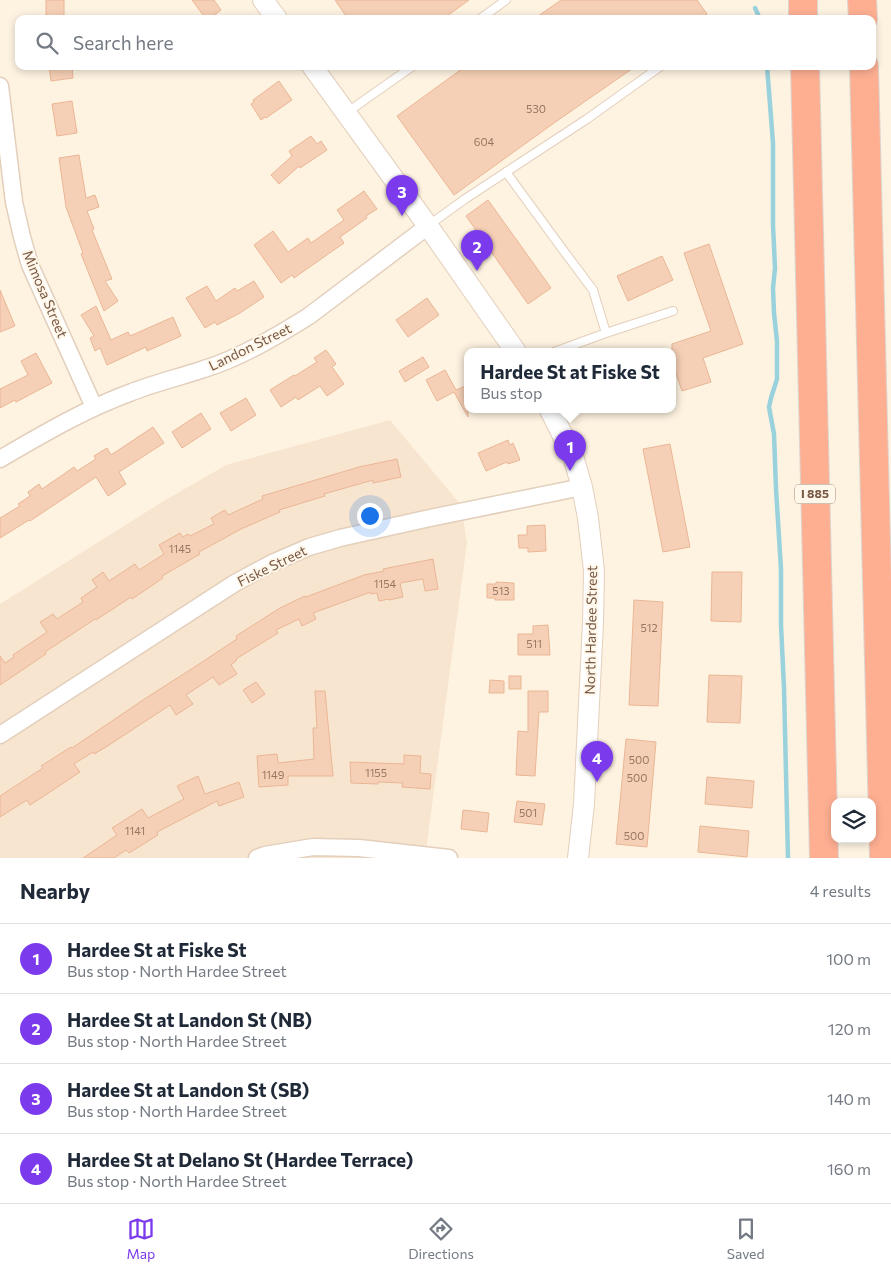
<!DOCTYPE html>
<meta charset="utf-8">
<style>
:root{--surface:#fff;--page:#f6f6f7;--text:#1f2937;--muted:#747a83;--line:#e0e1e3;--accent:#7c3aed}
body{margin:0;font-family:Commissioner,sans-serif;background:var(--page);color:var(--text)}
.controls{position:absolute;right:15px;bottom:15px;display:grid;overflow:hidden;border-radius:10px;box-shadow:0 2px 8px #0003}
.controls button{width:45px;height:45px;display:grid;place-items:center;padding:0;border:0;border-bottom:1px solid var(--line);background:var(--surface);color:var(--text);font:25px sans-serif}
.you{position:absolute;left:369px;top:515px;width:18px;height:18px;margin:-12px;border:4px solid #fff;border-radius:50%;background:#1a73e8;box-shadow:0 0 0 8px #1a73e833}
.badge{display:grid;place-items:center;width:32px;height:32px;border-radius:50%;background:var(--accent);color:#fff;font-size:16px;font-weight:700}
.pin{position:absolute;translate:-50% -41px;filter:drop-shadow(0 1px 2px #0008)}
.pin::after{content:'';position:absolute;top:26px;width:18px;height:15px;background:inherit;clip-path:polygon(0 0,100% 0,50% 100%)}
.popup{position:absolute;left:464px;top:348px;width:212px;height:65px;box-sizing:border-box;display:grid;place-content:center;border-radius:10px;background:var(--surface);filter:drop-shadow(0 1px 4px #0005);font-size:16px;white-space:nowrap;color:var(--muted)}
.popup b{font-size:19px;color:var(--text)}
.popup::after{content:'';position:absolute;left:50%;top:100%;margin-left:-10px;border:10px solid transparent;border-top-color:var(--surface)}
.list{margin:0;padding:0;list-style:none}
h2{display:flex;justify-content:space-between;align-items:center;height:65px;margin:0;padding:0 20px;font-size:21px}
h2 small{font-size:16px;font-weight:400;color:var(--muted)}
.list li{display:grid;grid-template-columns:32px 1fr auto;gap:15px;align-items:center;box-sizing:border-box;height:70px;padding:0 20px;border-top:1px solid var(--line)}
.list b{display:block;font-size:19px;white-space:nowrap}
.list p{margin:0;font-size:16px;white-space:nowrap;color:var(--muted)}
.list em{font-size:16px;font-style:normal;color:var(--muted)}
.icon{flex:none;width:28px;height:28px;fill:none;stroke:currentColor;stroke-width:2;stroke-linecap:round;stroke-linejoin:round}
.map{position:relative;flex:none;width:891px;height:858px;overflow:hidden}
.search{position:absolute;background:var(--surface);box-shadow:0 2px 8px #0003;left:15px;right:15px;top:15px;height:55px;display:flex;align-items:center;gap:12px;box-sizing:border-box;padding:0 18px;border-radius:10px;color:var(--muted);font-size:19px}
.sheet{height:345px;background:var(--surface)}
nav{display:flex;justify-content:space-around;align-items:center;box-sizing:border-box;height:70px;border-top:1px solid var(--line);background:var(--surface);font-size:14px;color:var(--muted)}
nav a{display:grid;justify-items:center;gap:2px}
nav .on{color:var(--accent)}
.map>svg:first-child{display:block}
.residential{fill:#f7e5cf}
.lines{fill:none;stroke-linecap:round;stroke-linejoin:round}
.stream{stroke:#99d1dc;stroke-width:4.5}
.building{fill:#f6d0b6;stroke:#eab695}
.service-casing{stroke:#e3cfbc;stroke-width:10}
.minor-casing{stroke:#e3cfbc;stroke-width:19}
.tertiary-casing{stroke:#e3cfbc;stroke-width:22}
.motorway-casing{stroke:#dcd4cf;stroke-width:30}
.service{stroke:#fff;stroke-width:8}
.minor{stroke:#fff;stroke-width:16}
.tertiary{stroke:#fff;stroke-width:20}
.motorway{stroke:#feaf92;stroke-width:28}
.labels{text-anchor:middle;stroke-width:4;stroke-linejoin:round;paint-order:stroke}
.number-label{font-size:11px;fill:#987661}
.shield{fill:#fff7e9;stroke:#a08876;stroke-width:1}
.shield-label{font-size:12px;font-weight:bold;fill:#785845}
.street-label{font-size:14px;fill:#785845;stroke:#fff7e9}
</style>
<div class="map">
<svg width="891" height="858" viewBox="0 0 891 858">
<rect width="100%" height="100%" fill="#fef3e1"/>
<path class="residential" d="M390,420L461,505L467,543L425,858H0V604L162,502L226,465Z"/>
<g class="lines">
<g class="stream">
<path d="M755,8L760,19"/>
<path d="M767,66L773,143V225L775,268L773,288L774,313L777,341V379L771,398L769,407L774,434L776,489L781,569V625L784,688L788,858"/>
</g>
</g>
<g class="building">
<rect x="46" y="0" width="18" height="19"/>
<path d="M192,0H214L221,10L209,19H206Z"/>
<path d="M335,0H469L443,19H348Z"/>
<path d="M561,0H697L707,14L700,19H534Z"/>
<path d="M49,66H72L73,78L51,81Z"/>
<path d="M466,66H636L554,123L454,195L397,116Z"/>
<path d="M279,81L292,100L266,118L265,117L261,120L251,104L254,102L253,100Z"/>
<path d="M72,101L77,133L57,136L52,104Z"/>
<path d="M311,136L317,144L321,141L327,150L300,168L299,166L279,184L271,175L292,156L289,151Z"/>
<path d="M79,155L86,198L95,195L99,207L87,211L94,229L92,230L112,279L105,281L118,301L104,311L81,254L83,253L66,207L59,158Z"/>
<path d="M364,191L377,209L366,216L367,218L340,237L344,243L294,278L292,275L281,283L254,245L273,231L288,252L308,238L311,243L344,220L337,210Z"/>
<path d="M488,200L551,288L528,304L466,216Z"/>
<path d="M709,244L743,344L703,358L711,382L682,391L672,362V344L711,331L684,253Z"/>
<path d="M662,256L673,280L628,301L617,276Z"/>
<path d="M254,281L264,297L240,313L217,325L215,322L205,328L186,298L207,286L216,301L235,288L237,291Z"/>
<path d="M0,290L15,326L0,332Z"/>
<path d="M427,298L439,315L408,337L396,320Z"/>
<path d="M96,306L111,340L128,332L130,336L173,317L181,336L147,351L146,347L107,365L100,348L95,351L90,338L94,336L81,315Z"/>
<path d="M326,350L336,364L332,367L344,384L327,396L320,386L298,400L296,397L281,407L270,390L294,375L295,376L317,362L314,358Z"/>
<path d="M36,353L52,383L16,402L15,400L0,408V389L28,375L21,361Z"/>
<path d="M423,357L429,367L405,382L399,371Z"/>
<path d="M445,370L456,390L468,385V417L454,392L437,401L426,380Z"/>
<path d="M246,398L256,415L231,431L220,413Z"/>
<path d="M201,413L211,429L182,448L172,432Z"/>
<path d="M153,427L164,443L119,472L126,484L108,496L96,477L30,521L29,520L0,538V518L20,506L18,504L30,496L28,492L39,484L42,489L74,467L77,471L96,459L94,456L107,448L111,455Z"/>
<path d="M508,440L510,445L513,443L520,460L508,464L507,462L486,471L478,453Z"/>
<path d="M670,444L690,547L663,552L643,449Z"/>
<path d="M397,459L401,477L373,483V480L324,494L325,496L279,510L280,512L241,529L199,552L200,554L162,576L163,578L132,599L131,597L96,620L95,619L45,652L46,654L0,685V656L5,663L14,657L13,655L47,632L40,622L53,614L57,619L83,602L81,598L97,587L92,580L103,572L109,581L135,564L139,570L164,554L159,545L180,533L183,537L188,534L190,536L214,524L211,518L225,510L228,515L263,499L262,496L359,467Z"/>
<path d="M545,525L546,551L528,552V548H519L518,535H527V526Z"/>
<path d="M433,559L438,589L425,591L423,579L400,583L403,597L389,600V599L379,601L377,593L371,594V592L313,613L316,619L302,626L299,619L276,630L278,633L236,659L237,660L231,665L237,674L219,685L213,677L186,695L193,704L176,715L170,705L106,747L94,754L93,752L74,764L80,772L56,788L30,805L27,800L0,817V796L43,768L41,766L71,747L72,748L149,696L190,670L237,639L236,636L280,608L305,596L306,597L364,575L384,571L383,569Z"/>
<path d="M712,572H742L741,622L711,621Z"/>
<path d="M496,582L514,583V600H495V598H487V584H496Z"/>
<path d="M634,600L663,602L658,706L629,705Z"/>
<path d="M548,625L550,655H518V634H533V626Z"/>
<path d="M709,675L742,676L740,723L707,722Z"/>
<rect x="509" y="676" width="12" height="13"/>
<path d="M490,680L504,681V693H489Z"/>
<path d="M256,682L265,694L252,703L243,690Z"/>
<path d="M315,691H325L333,776H288V785L259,787L257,756L277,754L278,763L314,759L313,728H317Z"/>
<path d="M528,691H548V712H539L535,776L516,775L518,731L528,732Z"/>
<path d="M626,739L656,742L647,847L616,844Z"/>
<path d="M404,755L421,756L420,773L431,774L430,789L402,787L403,783L378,782V784L351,783L350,762L404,764Z"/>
<path d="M198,776L205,794L239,782L244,797L219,806L217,801L157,832L158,835L129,853L126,850L114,858H83L117,835L112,828L142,809L148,818L184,799L177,786Z"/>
<path d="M707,777L754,781L752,808L705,804Z"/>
<path d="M517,801L545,804L542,825L514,822Z"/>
<path d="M463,810L489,813L487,832L461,829Z"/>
<path d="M700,826L749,831L747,857L698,852Z"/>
</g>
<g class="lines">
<defs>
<g id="service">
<path d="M480,19L506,0"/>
<path d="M346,113L413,66"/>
<path d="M506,172L566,254L593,290L606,333L673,311"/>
<path d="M429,225L465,199L587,119L661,66"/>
<path d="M554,352L606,333"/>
</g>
<g id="minor">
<path d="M0,86L14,202L22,237L30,265L94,407"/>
<path d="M0,459C43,434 85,409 132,392C155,383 180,377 204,369C240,358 277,336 309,316L428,226"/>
<path d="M0,735L235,583L272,563L309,547L340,538L430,518L582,487"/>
<path d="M257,858L265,855L313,847L359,848L449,858"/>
</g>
<g id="tertiary">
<path d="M263,0L277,19"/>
<path d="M312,66L428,226L516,352"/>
<path d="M550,410L573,456L582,487L588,518L594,571L593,623L584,804L578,858"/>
</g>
<g id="motorway">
<path d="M803,0V19"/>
<path d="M862,0L863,19"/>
<path d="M805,66L824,858"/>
<path d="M864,66L884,858"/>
</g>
</defs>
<use href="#service" class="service-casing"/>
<use href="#minor" class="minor-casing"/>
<use href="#tertiary" class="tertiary-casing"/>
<use href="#motorway" class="motorway-casing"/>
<use href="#service" class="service"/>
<use href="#minor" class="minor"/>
<use href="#tertiary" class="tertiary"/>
<use href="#motorway" class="motorway"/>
</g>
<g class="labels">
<g class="number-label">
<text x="536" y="113">530</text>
<text x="484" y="146">604</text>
<text x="180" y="553">1145</text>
<text x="385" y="588">1154</text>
<text x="501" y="595">513</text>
<text x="649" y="632">512</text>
<text x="534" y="648">511</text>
<text x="639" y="764">500</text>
<text x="376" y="777">1155</text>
<text x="273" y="779">1149</text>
<text x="637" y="782">500</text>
<text x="528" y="817">501</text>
<text x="135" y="835">1141</text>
<text x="634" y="840">500</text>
</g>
<rect class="shield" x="795" y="484.5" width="40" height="19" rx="4"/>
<g class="shield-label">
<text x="815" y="498">I 885</text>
</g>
<g class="street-label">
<text transform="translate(45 294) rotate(67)" y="5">Mimosa Street</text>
<text transform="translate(250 347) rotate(-26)" y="5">Landon Street</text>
<text transform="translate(272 566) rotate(-26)" y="5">Fiske Street</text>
<text transform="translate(591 630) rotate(-89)" y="5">North Hardee Street</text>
</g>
</g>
</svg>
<div class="controls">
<button><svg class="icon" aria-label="layers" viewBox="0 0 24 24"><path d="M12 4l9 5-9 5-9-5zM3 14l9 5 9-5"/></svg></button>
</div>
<div class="you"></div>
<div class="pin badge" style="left:570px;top:471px">1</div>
<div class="popup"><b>Hardee St at Fiske St</b>Bus stop</div>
<div class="pin badge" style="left:477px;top:271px">2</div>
<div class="pin badge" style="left:402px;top:216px">3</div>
<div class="pin badge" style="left:597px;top:782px">4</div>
<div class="search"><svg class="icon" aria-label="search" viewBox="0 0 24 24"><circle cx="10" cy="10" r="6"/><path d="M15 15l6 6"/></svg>Search here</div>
</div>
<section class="sheet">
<h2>Nearby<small>4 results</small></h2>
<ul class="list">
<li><span class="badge">1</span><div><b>Hardee St at Fiske St</b><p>Bus stop · North Hardee Street</p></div><em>100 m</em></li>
<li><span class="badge">2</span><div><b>Hardee St at Landon St (NB)</b><p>Bus stop · North Hardee Street</p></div><em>120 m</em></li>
<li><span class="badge">3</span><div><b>Hardee St at Landon St (SB)</b><p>Bus stop · North Hardee Street</p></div><em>140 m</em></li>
<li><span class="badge">4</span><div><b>Hardee St at Delano St (Hardee Terrace)</b><p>Bus stop · North Hardee Street</p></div><em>160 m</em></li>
</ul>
</section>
<nav>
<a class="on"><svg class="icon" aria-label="map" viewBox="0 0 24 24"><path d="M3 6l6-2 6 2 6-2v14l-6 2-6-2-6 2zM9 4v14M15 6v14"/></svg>Map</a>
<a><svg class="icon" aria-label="directions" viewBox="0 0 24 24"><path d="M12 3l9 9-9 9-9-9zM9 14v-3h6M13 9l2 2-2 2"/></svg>Directions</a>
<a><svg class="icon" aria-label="saved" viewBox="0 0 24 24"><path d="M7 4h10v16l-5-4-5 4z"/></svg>Saved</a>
</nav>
